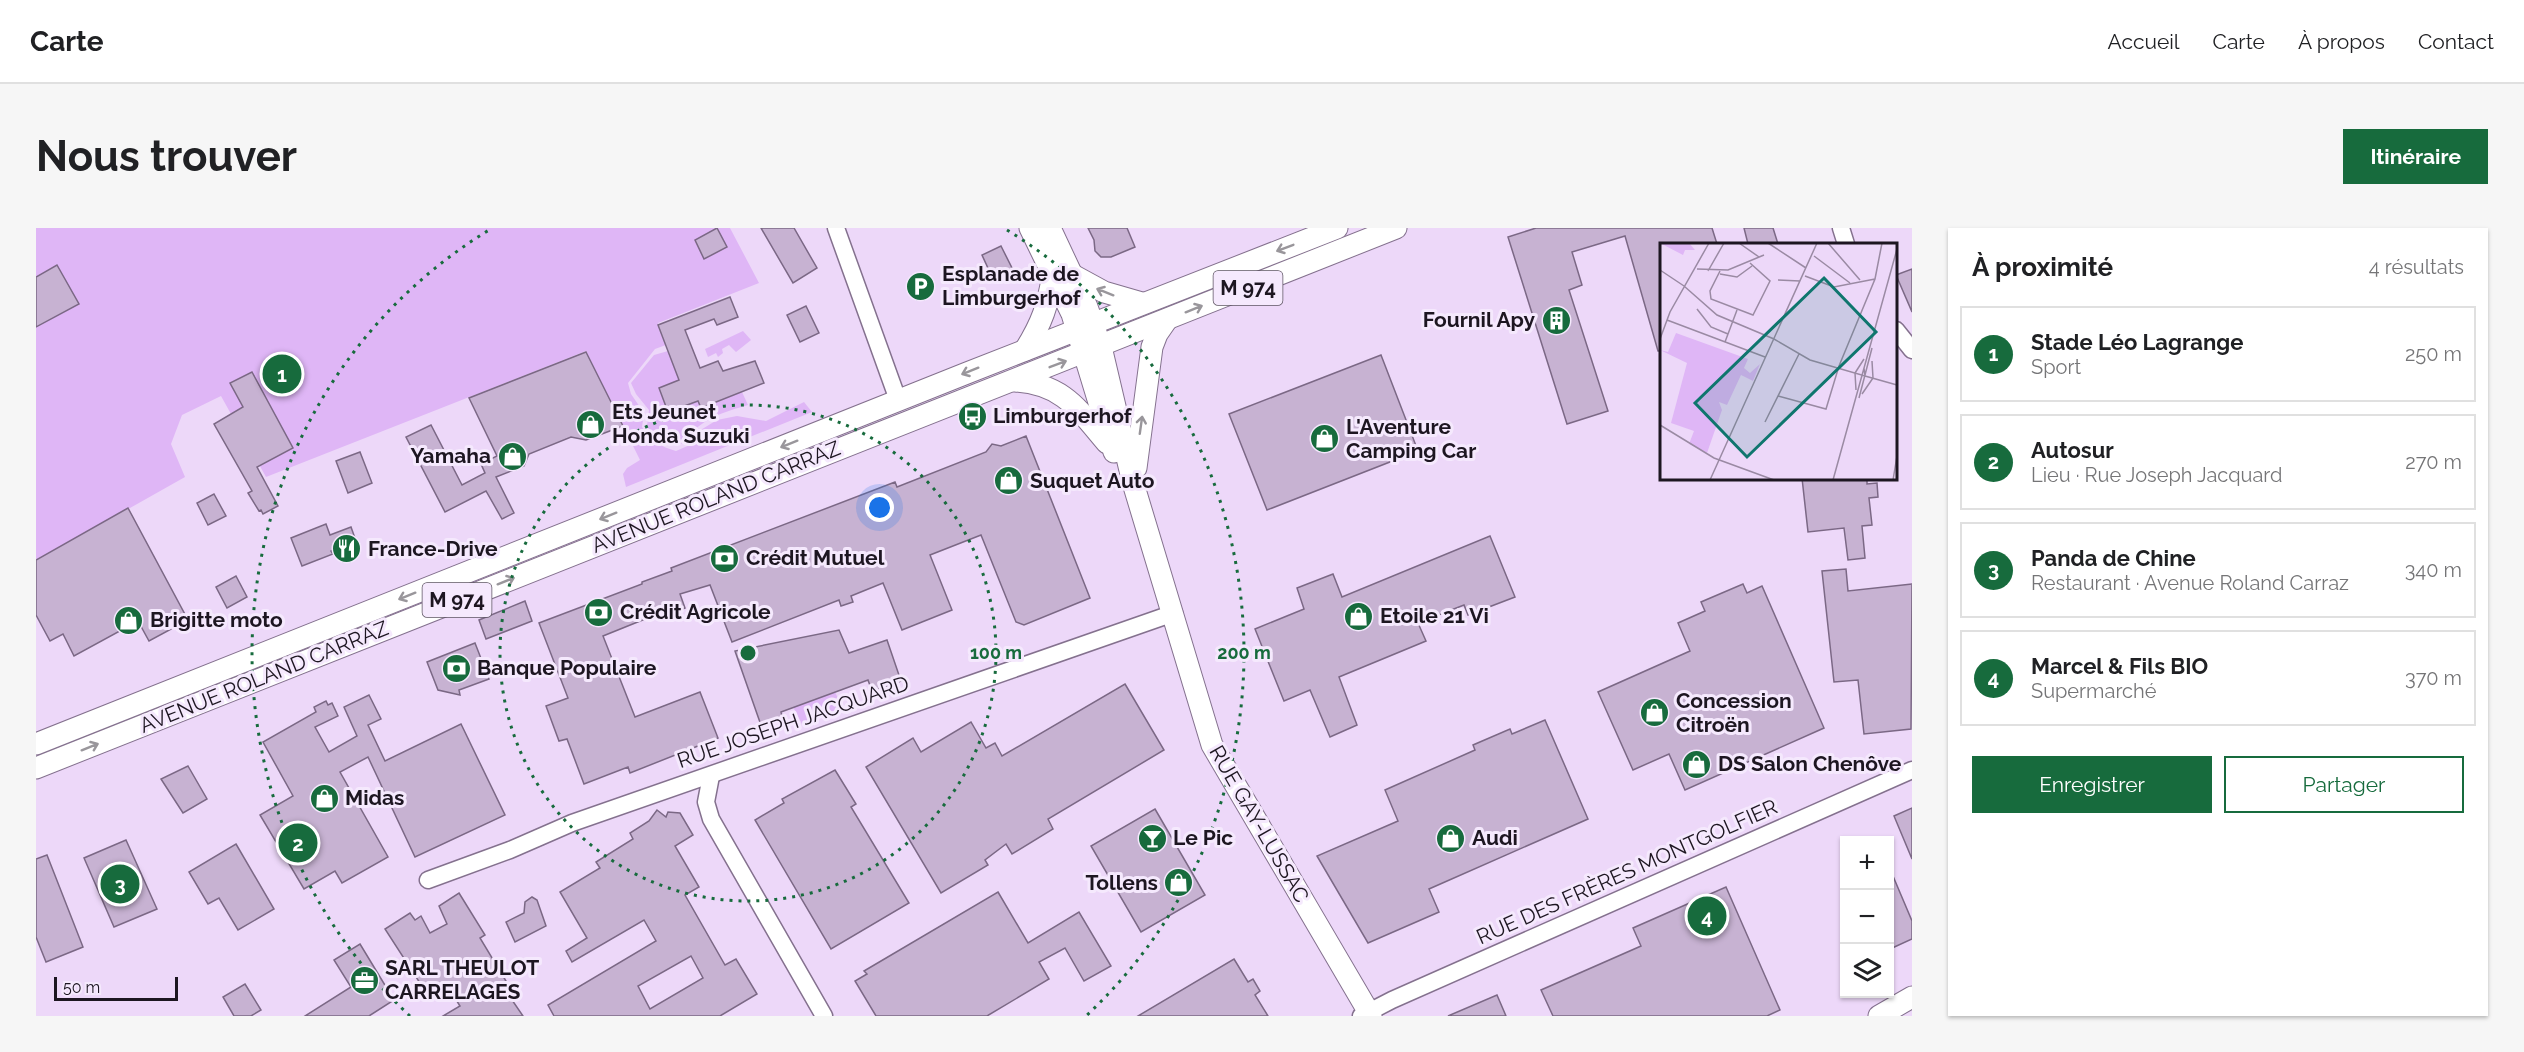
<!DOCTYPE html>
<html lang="fr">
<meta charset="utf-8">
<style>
:root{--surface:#fff;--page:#f6f6f6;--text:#202124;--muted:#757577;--line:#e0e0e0;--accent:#176b3d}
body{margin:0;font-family:Raleway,sans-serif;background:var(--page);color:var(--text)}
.controls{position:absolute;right:18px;bottom:18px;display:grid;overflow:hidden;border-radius:0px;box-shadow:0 2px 4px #0004}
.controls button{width:54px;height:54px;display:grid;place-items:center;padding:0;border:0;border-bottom:2px solid var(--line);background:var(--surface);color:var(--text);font:30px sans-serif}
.scale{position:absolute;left:18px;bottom:15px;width:124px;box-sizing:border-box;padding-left:6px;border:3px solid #1d1621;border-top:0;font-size:16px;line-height:21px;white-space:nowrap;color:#1d1621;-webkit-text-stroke:4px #f5e9fd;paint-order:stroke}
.you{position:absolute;left:844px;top:280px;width:21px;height:21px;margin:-15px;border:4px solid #fff;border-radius:50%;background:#1a73e8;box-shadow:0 0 0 9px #1a73e833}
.badge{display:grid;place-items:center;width:39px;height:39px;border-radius:50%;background:var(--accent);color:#fff;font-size:20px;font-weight:700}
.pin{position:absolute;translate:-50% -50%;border:3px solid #fff;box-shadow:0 2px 6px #0006}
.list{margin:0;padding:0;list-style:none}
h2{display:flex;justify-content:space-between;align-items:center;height:78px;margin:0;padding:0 24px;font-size:26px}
h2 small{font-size:20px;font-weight:400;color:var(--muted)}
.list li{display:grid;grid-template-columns:39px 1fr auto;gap:18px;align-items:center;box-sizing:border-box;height:96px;margin:0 12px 12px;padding:0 12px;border:2px solid var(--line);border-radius:0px}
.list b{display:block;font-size:22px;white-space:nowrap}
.list p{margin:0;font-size:20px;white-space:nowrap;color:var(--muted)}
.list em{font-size:20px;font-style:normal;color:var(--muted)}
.actions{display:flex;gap:12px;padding:18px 24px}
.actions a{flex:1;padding:14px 0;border:2px solid var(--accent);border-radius:0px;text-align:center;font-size:21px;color:var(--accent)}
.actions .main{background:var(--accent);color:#fff}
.icon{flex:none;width:33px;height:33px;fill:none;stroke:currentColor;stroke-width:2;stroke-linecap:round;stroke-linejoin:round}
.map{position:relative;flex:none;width:1876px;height:788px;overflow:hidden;border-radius:0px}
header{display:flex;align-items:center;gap:36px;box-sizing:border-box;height:84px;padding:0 30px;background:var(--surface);border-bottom:2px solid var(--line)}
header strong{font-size:28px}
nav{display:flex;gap:33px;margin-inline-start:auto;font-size:21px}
.intro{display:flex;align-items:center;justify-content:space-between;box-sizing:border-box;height:144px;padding:0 36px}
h1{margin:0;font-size:42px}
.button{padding:15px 27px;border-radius:0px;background:var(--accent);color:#fff;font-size:21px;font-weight:700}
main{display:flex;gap:36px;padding:0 36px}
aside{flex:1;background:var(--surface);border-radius:0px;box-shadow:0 2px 4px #0004}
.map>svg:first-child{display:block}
.green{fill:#dfb6f6}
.building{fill:#c7b2d2;stroke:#7b6885;stroke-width:1.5;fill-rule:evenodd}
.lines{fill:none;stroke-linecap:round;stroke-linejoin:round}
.minor-casing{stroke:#84718e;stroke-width:19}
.major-casing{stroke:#84718e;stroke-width:23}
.minor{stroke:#fff;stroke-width:16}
.major{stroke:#fff;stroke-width:21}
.oneway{stroke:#99969b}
.ring{fill:none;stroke:#176b3d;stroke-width:3;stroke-dasharray:3 6}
.labels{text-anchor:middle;stroke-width:6;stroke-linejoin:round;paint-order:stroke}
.shield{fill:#f5e9fd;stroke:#5e5563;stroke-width:1.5}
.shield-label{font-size:20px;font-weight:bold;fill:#1d1621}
.poi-label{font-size:21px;font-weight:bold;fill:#1d1621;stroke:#f5e9fd;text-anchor:start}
.street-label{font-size:21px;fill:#1d1621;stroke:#f5e9fd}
.inset-road{fill:none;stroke:#9a8aa3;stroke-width:1.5}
.view{fill:#0f766e;fill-opacity:0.15;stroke:#0f766e;stroke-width:3}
.inset-edge{fill:none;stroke:#1d1621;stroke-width:3}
.centre{fill:#176b3d;stroke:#f5e9fd;stroke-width:3}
.ring-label{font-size:18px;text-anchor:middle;font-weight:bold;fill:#176b3d;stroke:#f5e9fd;stroke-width:6;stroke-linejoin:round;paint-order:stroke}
</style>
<header>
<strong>Carte</strong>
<nav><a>Accueil</a><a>Carte</a><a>À propos</a><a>Contact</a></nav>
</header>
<div class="intro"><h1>Nous trouver</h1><a class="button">Itinéraire</a></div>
<main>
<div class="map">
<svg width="1876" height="788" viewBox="0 0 1876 788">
<rect width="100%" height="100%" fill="#edd8f9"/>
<g class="green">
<path d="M0,0H694L723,55L622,95L627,111L636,107L638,114L619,121L592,155L595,166L608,185L606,199C614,212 625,219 640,223L656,216L663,203L681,192L701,188L730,193L768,174L776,184L590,259L587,246L591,240L604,232L550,123L230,249L185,168L146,187L135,216L149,249L0,333Z"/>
<path d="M707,103L715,112L700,124L693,117L686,121L687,125L682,129L680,125L672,129L669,121Z"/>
<path d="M632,123L640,144L647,151L623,160L632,184L656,175L658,161L666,180L706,164L712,177C695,182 677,187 663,198C657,202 657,213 648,215C636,218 617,208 611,198L613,182L600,166L595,155L618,127Z"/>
<path d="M799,464L807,481L766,496L757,479Z"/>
</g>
<g class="building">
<path d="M681,0L691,19L668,31L659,12Z"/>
<path d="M725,0H758L781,40L757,55Z"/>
<path d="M1052,0H1091L1099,19L1075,29H1065L1059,23L1058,12Z"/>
<path d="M1500,0H1676L1681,16H1626V123H1622L1589,8L1536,24L1546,57L1533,62L1572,183L1531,196L1472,9Z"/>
<path d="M1708,0H1737L1742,16H1712Z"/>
<path d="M965,18L977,42L957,51L946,27Z"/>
<path d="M21,37L43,76L0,99V49Z"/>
<path d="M1876,41V84L1860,47Z"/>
<path d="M694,69L702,89L681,97L678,91L649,102L664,140L682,133L687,143L719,133L728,155L665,180L662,173L632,184L623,160L643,152L622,97Z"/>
<path d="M770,78L783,105L764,114L751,87Z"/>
<path d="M550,124L587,198L550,212L535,209L493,226L488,238L460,249L478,285L466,291L450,263L409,284L370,209L395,197L426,257L449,245L445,236L461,228L433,170Z"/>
<path d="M1345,127L1382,223L1231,282L1193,186Z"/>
<path d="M216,144L257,220L221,239L242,278L227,286L225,282L223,283L212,265L216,263L178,196L207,179L194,155Z"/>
<path d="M990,208L1054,370L988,397L980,394L945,307L894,327L916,382L866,402L847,355L815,368L817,374L805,378L803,372L696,414L674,357L644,366L649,380L621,391L619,387L567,408L599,489L664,464L682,510L594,545L592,539L548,556L531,511L523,513L510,478L532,470L503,395L606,356V354L636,343L635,340L859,254L861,259L950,224L956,216L965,218Z"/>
<path d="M324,224L336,255L312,265L300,233Z"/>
<path d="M1766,250H1831V256L1841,255L1842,269L1833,270L1836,297L1826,298L1829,330L1812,332L1808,300L1772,304Z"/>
<path d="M178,266L190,288L172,297L161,275Z"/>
<path d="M92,280L152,392L113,413L102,393L38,428L27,406L14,413L0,387V332Z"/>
<path d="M290,296L294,307L315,299L320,313L295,323L297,326L266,338L255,310Z"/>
<path d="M1454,308L1479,369L1432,387L1428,377L1382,395L1390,413L1303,449L1321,497L1294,509L1274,462L1248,473L1219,401L1268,381L1261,360L1297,346L1306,369Z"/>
<path d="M1810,341L1812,363L1876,356L1875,501L1828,506L1822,452L1798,454L1786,343Z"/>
<path d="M200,348L211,369L191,380L180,359Z"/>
<path d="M1707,356L1711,365L1726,358L1788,500L1649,562L1633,526L1597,542L1562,464L1654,423L1642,395L1669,383L1665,374Z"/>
<path d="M489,373L496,393L450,411L443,392Z"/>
<path d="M803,402L813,425L851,412L865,453L836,463L832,452L745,484L747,492L726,500L699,423Z"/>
<path d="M439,415L453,451L423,462L424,467L402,462L391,434Z"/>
<path d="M1089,456L1128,522L1012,591L1017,601L976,626L970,616L949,632L952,637L905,665L830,539L877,510L885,524L935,494L950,520L959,515L966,528Z"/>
<path d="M333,467L345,491L332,497L349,533L425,496L469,587L379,629L332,529L304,544L352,629L306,655L299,643L268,661L224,587L257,568L227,514L280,484L278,479L290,473L292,477L296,475L302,488L279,499L293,524L321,508L308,479Z"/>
<path d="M1509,492L1552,591L1393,661L1403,684L1332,715L1281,628L1362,593L1349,562L1439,522L1437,517L1474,501L1476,506Z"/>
<path d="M152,538L171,571L147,585L125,551Z"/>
<path d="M799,542L820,576L815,579L873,675L795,721L719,592L748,575L746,571Z"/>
<path d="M1876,580V631L1858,588Z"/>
<path d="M1119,581L1169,667L1105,704L1055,618Z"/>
<path d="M621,582L630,589L632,584L644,585L657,607L639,618L663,659L649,667L689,737L700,731L721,766L684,788H518L512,777L620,713L608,692L536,734L530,723L551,710L524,664L564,640L560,634L597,611L594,605L613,593ZM655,728L667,750L614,781L602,758Z"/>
<path d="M90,612L121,681L78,699L48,630Z"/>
<path d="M200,616L238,681L202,702L183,670L172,676L153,644Z"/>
<path d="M11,627L47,719L10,734L0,709V631Z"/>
<path d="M1854,641L1876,693V711L1854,721Z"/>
<path d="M1690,659L1744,782L1731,788H1517L1505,762L1605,718L1597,700Z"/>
<path d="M962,664L992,715L1043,684L1075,738L1048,753L1029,720L1003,734L1013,751L951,788H840L819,753L831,746L828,743Z"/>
<path d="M423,665L449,707L444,710L470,753L465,756L487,788H407L424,778L409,754L391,766L349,701L374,685L379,692L385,688L394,705L411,696L403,678Z"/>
<path d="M496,669L501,672L510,698L479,714L470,694L488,685L489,674Z"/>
<path d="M324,716L358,772L333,788H269L315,759L298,732Z"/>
<path d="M1198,731L1212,754L1217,751L1224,763L1219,767L1232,788H1102Z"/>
<path d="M209,756L225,782L215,788H198L187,769Z"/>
<path d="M1461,767L1470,788H1412Z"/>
</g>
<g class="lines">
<defs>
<g id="minor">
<path d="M800,0L862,172"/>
<path d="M1805,0L1810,16"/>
<path d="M1860,102L1876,122"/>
<path d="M675,548L670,574L675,591L788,788"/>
<path d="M392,652L474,622L536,595L1138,385"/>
<path d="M1325,788L1356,772L1876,542"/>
</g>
<g id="major">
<path d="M994,0L1036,86L1078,224"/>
<path d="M1014,0L1051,79L1065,119L1097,255L1176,517L1335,788"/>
<path d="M1035,46L1068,64L1106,75"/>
<path d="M989,122C1006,95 1012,77 1017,46"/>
<path d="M979,153C1027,156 1042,181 1071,215"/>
<path d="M1100,240L1116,119L1121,106L1130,93"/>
<path d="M0,516L931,145L1301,0"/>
<path d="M0,540L1360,0"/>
<path d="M1843,788L1876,769"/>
</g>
</defs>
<use href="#minor" class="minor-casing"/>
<use href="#major" class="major-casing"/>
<use href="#minor" class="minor"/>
<use href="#major" class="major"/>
</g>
<defs><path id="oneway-shaft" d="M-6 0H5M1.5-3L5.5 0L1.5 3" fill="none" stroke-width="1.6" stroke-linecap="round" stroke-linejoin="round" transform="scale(1.5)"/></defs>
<g class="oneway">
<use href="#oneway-shaft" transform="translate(1249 20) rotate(159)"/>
<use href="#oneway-shaft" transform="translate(1069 64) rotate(-158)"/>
<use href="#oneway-shaft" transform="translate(1158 81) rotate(-22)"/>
<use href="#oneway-shaft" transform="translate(1022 136) rotate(-21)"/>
<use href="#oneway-shaft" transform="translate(934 143) rotate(158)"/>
<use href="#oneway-shaft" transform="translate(1105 197) rotate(-82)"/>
<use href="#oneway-shaft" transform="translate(753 216) rotate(158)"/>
<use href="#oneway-shaft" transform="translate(572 288) rotate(158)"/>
<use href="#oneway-shaft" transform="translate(470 353) rotate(-22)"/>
<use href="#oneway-shaft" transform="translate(371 368) rotate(158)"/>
<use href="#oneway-shaft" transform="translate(54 519) rotate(-22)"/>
</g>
<g class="ring">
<circle cx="712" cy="425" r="248"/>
<path d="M374 788A496 496 0 0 1 453 2M971 2A496 496 0 0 1 1050 788"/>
</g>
<defs>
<symbol id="parking-disc" viewBox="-11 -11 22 22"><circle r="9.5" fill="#176b3d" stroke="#f5e9fd"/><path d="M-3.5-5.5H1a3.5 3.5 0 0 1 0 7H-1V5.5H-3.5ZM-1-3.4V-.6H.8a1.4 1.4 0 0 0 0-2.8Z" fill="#fff"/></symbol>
<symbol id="building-disc" viewBox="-11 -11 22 22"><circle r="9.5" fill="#176b3d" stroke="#f5e9fd"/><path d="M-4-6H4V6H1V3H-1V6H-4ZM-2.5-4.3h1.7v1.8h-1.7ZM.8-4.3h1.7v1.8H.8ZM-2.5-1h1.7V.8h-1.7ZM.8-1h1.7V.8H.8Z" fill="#fff"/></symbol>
<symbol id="bus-disc" viewBox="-11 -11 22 22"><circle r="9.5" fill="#176b3d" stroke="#f5e9fd"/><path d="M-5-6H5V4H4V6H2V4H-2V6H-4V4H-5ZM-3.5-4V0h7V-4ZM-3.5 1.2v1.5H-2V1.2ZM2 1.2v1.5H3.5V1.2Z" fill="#fff"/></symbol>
<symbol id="shop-disc" viewBox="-11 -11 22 22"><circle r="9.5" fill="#176b3d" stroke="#f5e9fd"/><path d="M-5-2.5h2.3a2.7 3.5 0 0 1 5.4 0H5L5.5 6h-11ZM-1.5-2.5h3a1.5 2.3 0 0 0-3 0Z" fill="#fff"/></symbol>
<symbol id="restaurant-disc" viewBox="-11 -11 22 22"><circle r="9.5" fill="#176b3d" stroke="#f5e9fd"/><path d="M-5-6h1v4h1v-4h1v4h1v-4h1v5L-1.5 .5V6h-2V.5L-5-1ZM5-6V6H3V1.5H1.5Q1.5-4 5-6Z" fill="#fff"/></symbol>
<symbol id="bank-disc" viewBox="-11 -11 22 22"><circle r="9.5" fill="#176b3d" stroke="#f5e9fd"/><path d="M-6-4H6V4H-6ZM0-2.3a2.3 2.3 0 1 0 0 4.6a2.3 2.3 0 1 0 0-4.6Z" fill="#fff"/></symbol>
<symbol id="bar-disc" viewBox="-11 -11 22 22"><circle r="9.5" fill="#176b3d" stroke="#f5e9fd"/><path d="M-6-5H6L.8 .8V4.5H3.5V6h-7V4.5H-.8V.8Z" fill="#fff"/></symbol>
<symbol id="office-disc" viewBox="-11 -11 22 22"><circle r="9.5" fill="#176b3d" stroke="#f5e9fd"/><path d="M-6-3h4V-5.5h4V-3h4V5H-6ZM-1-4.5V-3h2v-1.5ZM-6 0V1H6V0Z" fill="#fff"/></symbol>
</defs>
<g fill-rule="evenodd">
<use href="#parking-disc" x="868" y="42" width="33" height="33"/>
<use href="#building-disc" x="1504" y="76" width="33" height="33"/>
<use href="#bus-disc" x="920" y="172" width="33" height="33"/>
<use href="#shop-disc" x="538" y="180" width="33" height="33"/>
<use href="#shop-disc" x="1272" y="194" width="33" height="33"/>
<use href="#shop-disc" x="460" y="212" width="33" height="33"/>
<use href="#shop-disc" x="956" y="236" width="33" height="33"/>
<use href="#restaurant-disc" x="294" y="304" width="33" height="33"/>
<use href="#bank-disc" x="672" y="314" width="33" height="33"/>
<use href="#bank-disc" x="546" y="368" width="33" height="33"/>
<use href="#shop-disc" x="1306" y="372" width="33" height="33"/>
<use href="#shop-disc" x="76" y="376" width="33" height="33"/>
<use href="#bank-disc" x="404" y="424" width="33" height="33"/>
<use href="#shop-disc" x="1602" y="468" width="33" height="33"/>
<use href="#shop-disc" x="1644" y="520" width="33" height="33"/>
<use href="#shop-disc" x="272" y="554" width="33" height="33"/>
<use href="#bar-disc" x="1100" y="594" width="33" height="33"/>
<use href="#shop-disc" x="1398" y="594" width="33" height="33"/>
<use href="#shop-disc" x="1126" y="638" width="33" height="33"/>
<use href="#office-disc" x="312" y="736" width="33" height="33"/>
</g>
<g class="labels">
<g class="shield">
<rect x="1177.5" y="43" width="69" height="34" rx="4.5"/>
<rect x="386.5" y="355" width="69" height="34" rx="4.5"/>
</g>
<g class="shield-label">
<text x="1212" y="67">M 974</text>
<text x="421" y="379">M 974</text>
</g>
<g class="poi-label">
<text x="906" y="53">Esplanade de<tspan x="906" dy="24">Limburgerhof</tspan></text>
<text x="1499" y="99" text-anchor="end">Fournil Apy</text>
<text x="576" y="191">Ets Jeunet<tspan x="576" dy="24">Honda Suzuki</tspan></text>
<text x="957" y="195">Limburgerhof</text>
<text x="1310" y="206">L'Aventure<tspan x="1310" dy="24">Camping Car</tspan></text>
<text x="455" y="235" text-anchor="end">Yamaha</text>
<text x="994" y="260">Suquet Auto</text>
<text x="332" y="328">France-Drive</text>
<text x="710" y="337">Crédit Mutuel</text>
<text x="584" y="391">Crédit Agricole</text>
<text x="1344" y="395">Etoile 21 Vi</text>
<text x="114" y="399">Brigitte moto</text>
<text x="441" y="447">Banque Populaire</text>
<text x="1640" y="480">Concession<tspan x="1640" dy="24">Citroën</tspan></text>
<text x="1682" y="543">DS Salon Chenôve</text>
<text x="309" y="577">Midas</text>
<text x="1137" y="617">Le Pic</text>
<text x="1436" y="617">Audi</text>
<text x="1122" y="662" text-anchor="end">Tollens</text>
<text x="349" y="747">SARL THEULOT<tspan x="349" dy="24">CARRELAGES</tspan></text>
</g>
<g class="street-label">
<text transform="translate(680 269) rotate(-22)" y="7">AVENUE ROLAND CARRAZ</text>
<text transform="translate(228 449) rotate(-22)" y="7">AVENUE ROLAND CARRAZ</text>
<text transform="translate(757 494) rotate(-19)" y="7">RUE JOSEPH JACQUARD</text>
<text transform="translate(1223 596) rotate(60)" y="7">RUE GAY-LUSSAC</text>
<text transform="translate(1591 644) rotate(-24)" y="7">RUE DES FRÈRES MONTGOLFIER</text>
</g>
</g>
<g transform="translate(1624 15)">
<rect width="237" height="237" fill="#edd8f9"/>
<path d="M0,0H29L35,7H25L23,12ZM16,90L88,116L84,125L90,130L100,121L93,138L81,132L67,162L59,159L62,167L47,210L29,201L34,188L11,180L27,120L0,107L8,109Z" fill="#dfb6f6"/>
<path class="inset-road" d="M79,0L99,14M108,0L146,25M168,0L200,37M154,13L190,40M37,26L68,27L104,12M0,27L24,43L57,72L114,96L150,117L205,133L204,125M48,28L64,0M60,28L50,48L51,56L93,72L110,38L90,20M60,31L77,34L92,23M145,33L174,44L215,36M118,37L140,38M37,66L51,84L68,91M7,77L105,114M0,96L10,69L49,0M65,99L77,67M205,133L237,142M196,147L195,130L204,116M202,151L213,135L212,118M118,153L166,166L179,123L215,36L222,0M199,155L212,105M105,179L139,111M0,182L54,215L114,237M50,237L157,0M173,237L237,6M233,237L237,213"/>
<path class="view" d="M164,35L216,89L87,214L35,160Z"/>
<rect width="237" height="237" class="inset-edge"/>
</g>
<circle cx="712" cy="425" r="9" class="centre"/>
<g class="ring-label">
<text x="960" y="431">100 m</text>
<text x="1208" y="431">200 m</text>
</g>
</svg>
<div class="controls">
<button>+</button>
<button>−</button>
<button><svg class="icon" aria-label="layers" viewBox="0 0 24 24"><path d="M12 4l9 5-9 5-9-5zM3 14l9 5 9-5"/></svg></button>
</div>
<div class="scale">50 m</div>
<div class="you"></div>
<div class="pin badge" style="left:246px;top:146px">1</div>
<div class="pin badge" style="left:262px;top:615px">2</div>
<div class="pin badge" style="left:84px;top:656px">3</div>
<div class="pin badge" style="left:1671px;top:688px">4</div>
</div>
<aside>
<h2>À proximité<small>4 résultats</small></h2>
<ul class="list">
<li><span class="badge">1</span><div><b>Stade Léo Lagrange</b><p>Sport</p></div><em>250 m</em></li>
<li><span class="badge">2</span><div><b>Autosur</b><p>Lieu · Rue Joseph Jacquard</p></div><em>270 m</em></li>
<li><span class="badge">3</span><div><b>Panda de Chine</b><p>Restaurant · Avenue Roland Carraz</p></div><em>340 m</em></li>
<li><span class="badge">4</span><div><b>Marcel &amp; Fils BIO</b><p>Supermarché</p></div><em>370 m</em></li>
</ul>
<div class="actions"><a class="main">Enregistrer</a><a>Partager</a></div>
</aside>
</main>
